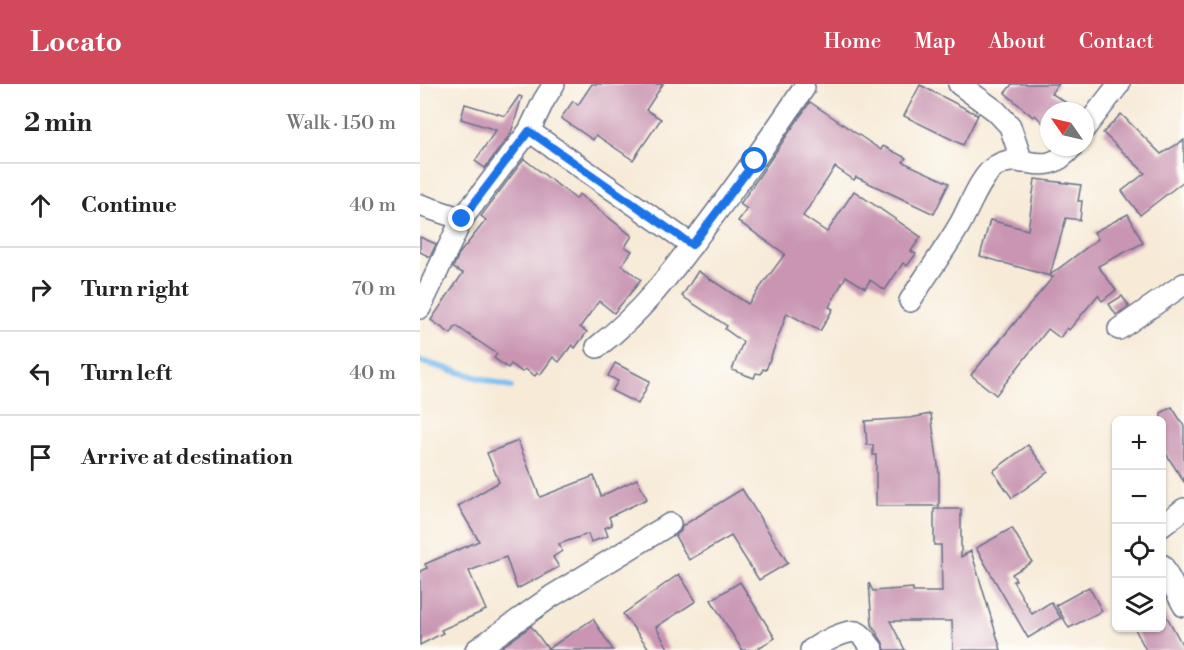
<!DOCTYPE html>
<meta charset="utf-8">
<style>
:root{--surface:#fff;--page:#f6f6f6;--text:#222;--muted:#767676;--line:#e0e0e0;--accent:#d1495b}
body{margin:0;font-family:"Libre Bodoni",serif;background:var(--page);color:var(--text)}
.controls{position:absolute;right:18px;bottom:18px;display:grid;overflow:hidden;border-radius:9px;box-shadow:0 2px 4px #0004}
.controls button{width:54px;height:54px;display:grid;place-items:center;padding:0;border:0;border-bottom:2px solid var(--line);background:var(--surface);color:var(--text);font:30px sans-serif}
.compass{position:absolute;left:620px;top:18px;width:54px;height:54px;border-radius:50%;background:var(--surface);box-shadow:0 2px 4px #0004;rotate:304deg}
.stop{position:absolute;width:18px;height:18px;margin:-14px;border:4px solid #1a73e8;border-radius:50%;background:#fff}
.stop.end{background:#1a73e8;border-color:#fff;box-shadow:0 2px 6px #0008}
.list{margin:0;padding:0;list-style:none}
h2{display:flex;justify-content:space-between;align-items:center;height:78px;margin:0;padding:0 24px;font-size:26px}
h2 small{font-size:20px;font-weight:400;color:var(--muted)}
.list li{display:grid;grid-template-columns:39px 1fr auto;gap:18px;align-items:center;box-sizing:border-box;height:84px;padding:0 24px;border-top:2px solid var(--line)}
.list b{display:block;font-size:22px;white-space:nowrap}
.list em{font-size:20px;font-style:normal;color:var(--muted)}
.icon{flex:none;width:33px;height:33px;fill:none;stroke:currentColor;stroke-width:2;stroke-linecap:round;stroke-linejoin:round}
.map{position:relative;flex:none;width:764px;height:566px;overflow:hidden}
header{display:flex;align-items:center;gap:36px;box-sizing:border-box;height:84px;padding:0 30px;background:var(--accent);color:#fff}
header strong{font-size:28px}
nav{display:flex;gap:33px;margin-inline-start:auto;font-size:21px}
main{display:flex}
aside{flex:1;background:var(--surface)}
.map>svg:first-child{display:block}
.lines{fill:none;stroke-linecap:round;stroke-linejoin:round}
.stream{stroke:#7bbcf0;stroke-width:6}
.building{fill:#c995b2}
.minor-casing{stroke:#687189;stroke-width:24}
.minor{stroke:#fff;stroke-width:21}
.route{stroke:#1a73e8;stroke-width:8}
</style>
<header>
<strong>Locato</strong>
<nav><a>Home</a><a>Map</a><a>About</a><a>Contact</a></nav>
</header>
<main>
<aside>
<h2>2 min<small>Walk · 150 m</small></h2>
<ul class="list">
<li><svg class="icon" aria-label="ahead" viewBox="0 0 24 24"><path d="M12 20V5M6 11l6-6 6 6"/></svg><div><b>Continue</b></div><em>40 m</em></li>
<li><svg class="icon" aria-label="right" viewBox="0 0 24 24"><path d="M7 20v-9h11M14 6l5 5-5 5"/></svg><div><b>Turn right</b></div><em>70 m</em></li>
<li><svg class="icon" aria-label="left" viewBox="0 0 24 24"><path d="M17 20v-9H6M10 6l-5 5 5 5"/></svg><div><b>Turn left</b></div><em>40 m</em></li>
<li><svg class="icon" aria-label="arrive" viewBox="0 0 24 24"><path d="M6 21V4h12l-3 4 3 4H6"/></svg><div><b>Arrive at destination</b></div></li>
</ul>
</aside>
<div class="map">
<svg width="764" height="566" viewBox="0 0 764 566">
<rect width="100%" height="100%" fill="#fdfcf7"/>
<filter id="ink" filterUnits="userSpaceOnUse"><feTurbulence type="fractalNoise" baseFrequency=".0167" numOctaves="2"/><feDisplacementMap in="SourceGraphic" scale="12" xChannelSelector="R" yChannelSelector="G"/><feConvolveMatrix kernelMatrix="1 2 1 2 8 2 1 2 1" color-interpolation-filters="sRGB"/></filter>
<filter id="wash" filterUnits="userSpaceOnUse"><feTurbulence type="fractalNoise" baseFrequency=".008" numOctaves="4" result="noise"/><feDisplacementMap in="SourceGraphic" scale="24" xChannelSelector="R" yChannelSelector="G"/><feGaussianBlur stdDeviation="1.35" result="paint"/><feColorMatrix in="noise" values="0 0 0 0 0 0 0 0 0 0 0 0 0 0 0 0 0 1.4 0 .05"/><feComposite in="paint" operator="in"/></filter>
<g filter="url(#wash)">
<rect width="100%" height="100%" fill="#f7ebd8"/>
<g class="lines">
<path class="stream" d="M0,277L91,303"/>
</g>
<g id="blocks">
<g class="building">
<path d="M172,0H243L226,26L241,35L213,76L176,51L173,56L141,34L153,17L158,21Z"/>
<path d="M592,0H639L631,9L659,27H629V34L624,40L615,31L613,33L585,9Z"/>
<path d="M500,1L558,31L543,61L484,32Z"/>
<path d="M99,12L102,13L91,49L65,84L55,77L76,46L41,35L45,20L85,32Z"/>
<path d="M390,18L461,66L463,62L486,74L483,78L529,99L514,130L436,93L434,96L415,83L383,132L407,148L434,107L501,153L491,167L496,170L487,182L483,179L465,206L450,196L445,204L426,192L409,223L413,225L400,247L367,229L346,286L343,285L341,290L336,289L334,294L312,286L323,258L305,245L307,242L262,212L278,187L328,220L365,170L318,137L327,125L320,120Z"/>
<path d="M701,30L741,70L764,56V97L720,131L702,107L725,89L683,49Z"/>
<path d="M104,75L156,115L159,110L212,152L205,163L212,167L202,181L221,196L194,229L179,217L160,243L167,248L155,264L152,261L139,278L133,273L120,291L117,289L115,292L105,285L102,288L91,280L88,284L74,274L77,270L36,242L31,250L11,236L43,189L33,184L39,170L66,136L61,132Z"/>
<path d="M615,95L661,101L658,117H662L660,136L646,134L630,191L678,155L674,148L708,130L723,159L678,182L696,206L682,217L678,211L649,246L647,244L640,254L628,245L576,311L551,291L633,193L560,172L570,136L608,146Z"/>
<path d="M0,153L16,160L10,173L0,168Z"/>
<path d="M702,212L709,222L696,231L689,220Z"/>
<path d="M195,279L230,297L218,320L192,307L198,297L188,292Z"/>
<path d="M752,323L764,342V398L741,362V329Z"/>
<path d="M511,330L519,389V422H456V371H453V361H447L445,337L490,334Z"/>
<path d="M98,357L120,413L174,392L181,412L217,395L227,415L189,433L192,441L185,444L188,452L171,458L168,450L139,460L142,467L133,473L139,483L97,505L86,473L49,487L66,526L21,546L23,549L0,561V487L7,484L5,480L59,457L38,422L79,398L67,369Z"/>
<path d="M608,361L628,388L592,414L573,387Z"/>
<path d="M322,405L368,479L339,496L311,452L269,476L255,452L261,447L262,442Z"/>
<path d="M514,425H541V473L551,467L581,566H533L532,537H470L485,566H465L463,559L452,541L449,499L453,507L493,504V508H522L521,461H514Z"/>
<path d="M592,444L612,478L592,490L596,496L593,497L612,530L631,518L641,534L608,554L556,464Z"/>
<path d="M259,490L276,517L236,543L249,566H230L203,530Z"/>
<path d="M320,498L355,554L335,566H322L291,516Z"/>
<path d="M669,503L682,527L649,544L636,521Z"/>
<path d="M741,522L764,564V566H726L714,543H741Z"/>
<path d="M173,535L193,566H78L111,542L128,565Z"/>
</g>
</g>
</g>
<g filter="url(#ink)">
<use href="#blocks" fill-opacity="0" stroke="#687189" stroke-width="1.5"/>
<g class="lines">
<defs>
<g id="minor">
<path d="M539,0L576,27L590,42L602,78"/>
<path d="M665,44L699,0"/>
<path d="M109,47L272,161"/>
<path d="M0,121L42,135"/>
<path d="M490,217C506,191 525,166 540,140C549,124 561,91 576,82C604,65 623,98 652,63"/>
<path d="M0,224L42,135L109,47L124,16L134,0"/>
<path d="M699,245L764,200"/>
<path d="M177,263C225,226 253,186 289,138C322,94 353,50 384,4"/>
<path d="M742,442L764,425"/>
<path d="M742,481L764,522"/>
<path d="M56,566L132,512L250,440"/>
<path d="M391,566C400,560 426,545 436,548C443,550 448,560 453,566"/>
</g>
</defs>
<use href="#minor" class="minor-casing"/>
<use href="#minor" class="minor"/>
</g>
</g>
<g class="lines" filter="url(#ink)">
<path class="route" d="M42,135L109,47L272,161L335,77"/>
</g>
</svg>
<div class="controls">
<button>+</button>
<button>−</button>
<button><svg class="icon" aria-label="locate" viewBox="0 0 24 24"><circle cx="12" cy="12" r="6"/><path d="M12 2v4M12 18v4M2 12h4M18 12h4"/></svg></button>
<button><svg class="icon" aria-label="layers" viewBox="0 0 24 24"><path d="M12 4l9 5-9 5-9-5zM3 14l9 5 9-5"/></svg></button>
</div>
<svg class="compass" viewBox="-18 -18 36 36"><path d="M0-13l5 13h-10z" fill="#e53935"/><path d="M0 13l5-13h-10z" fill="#767676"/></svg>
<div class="stop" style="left:335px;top:77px"></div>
<div class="stop end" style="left:42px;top:135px"></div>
</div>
</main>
